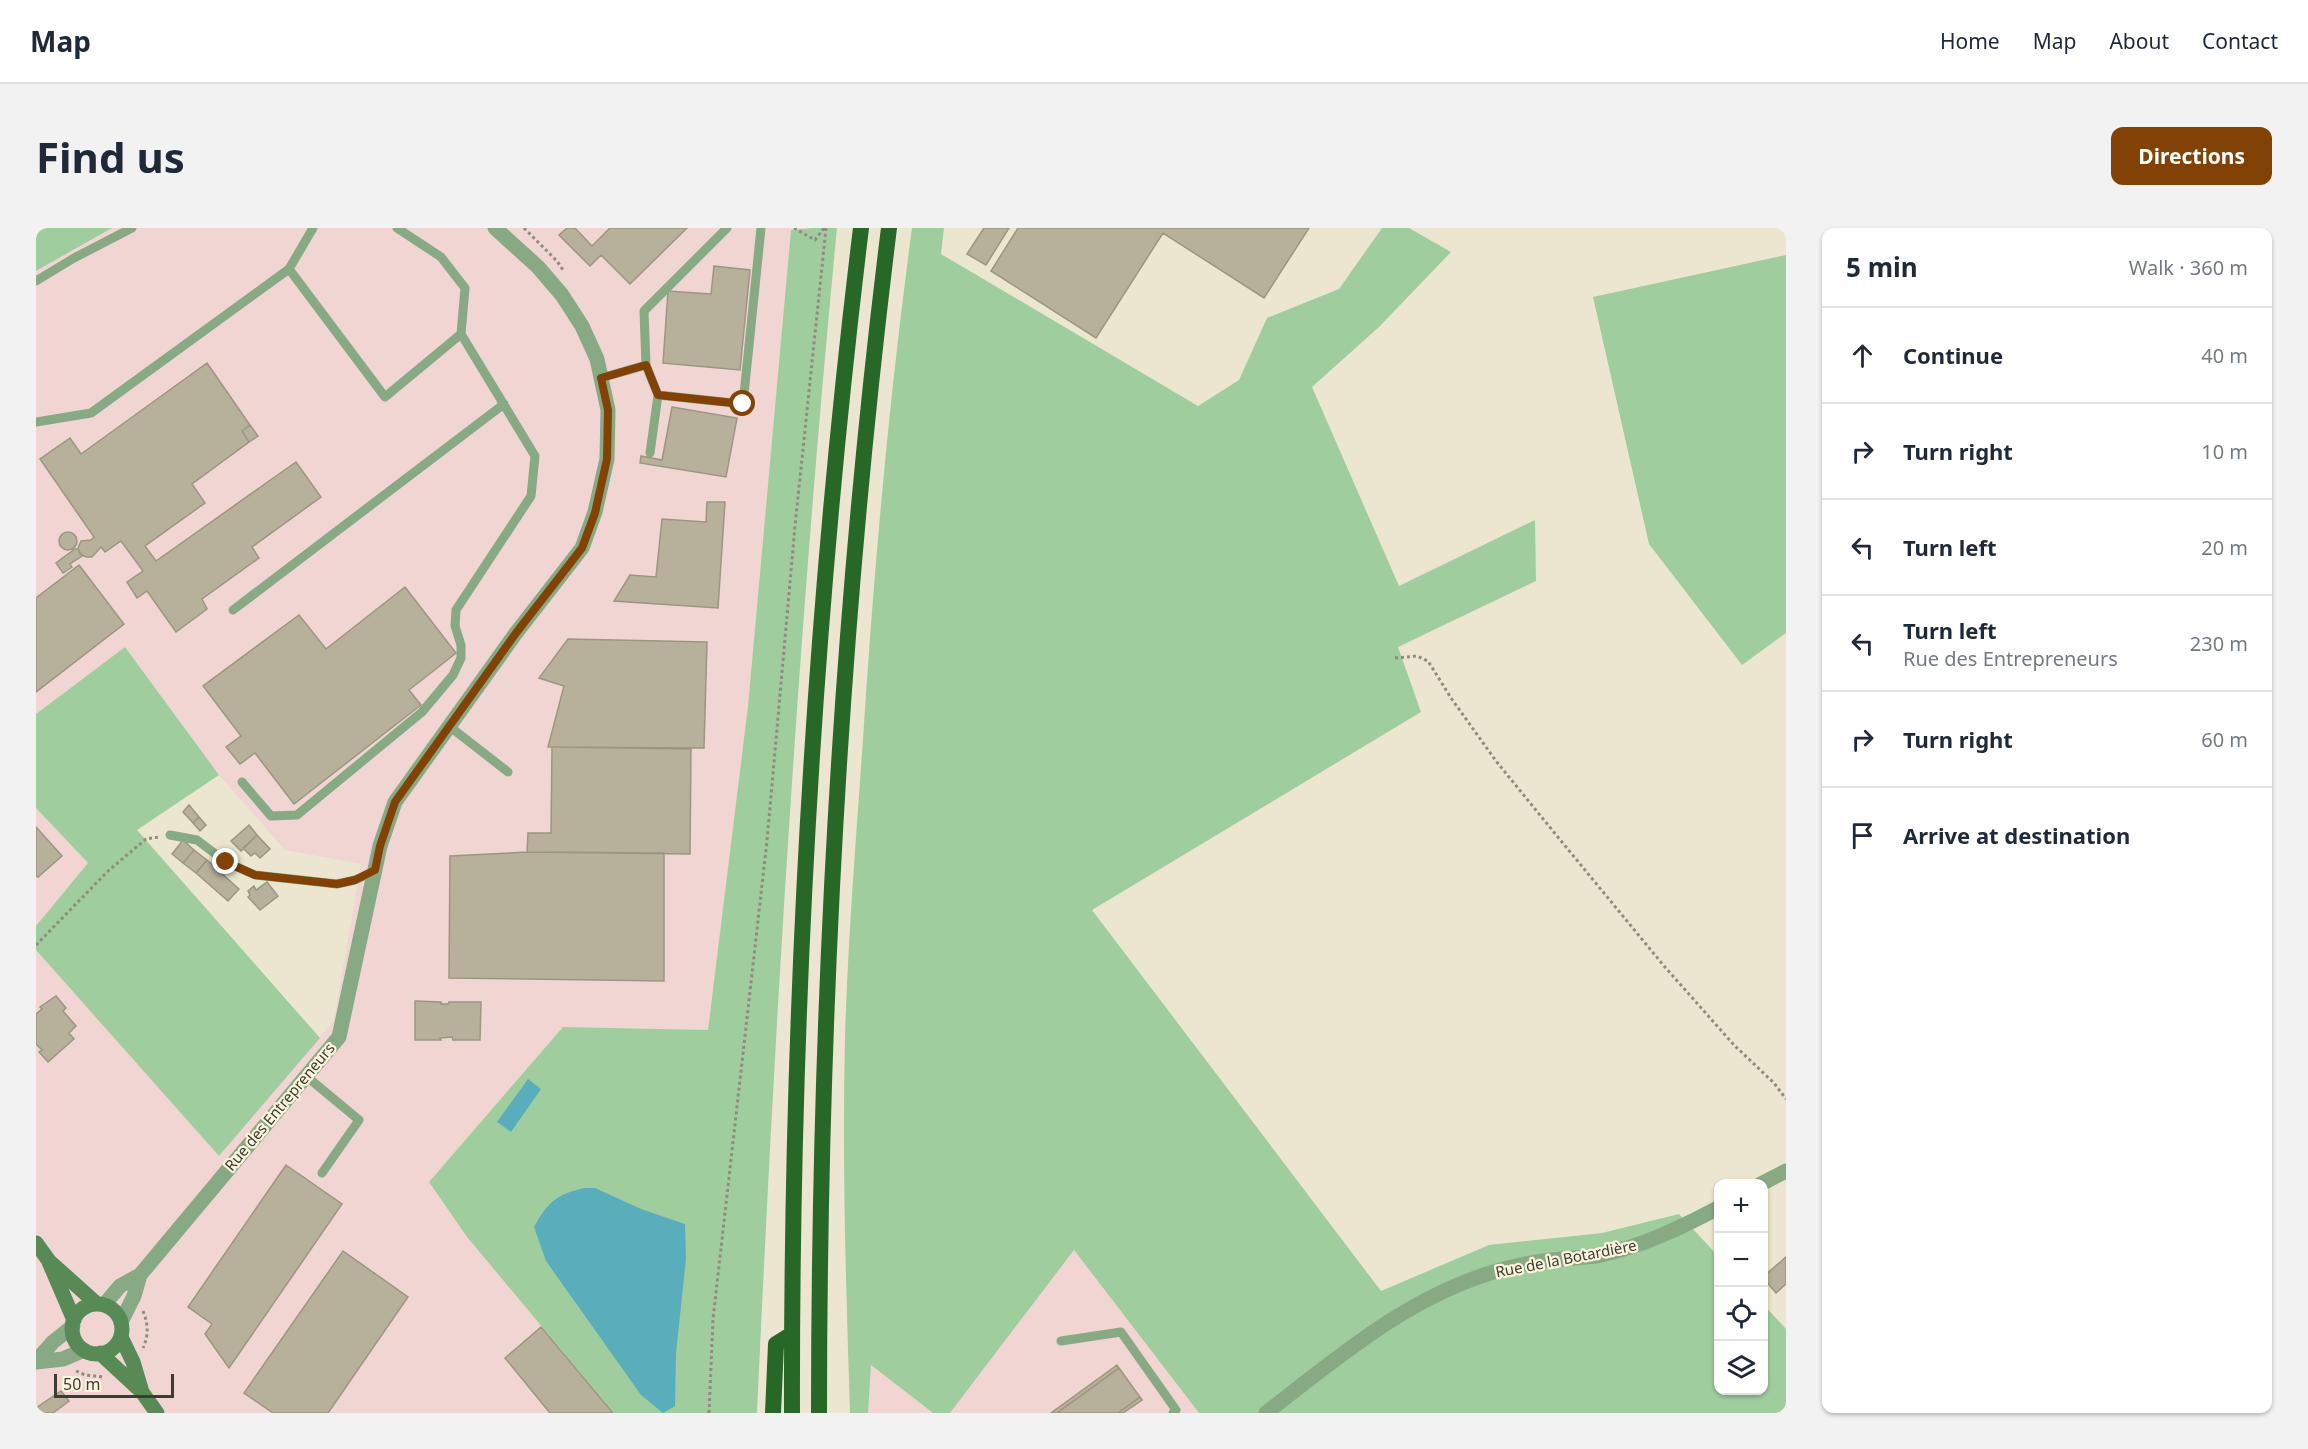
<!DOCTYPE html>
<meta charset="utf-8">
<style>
body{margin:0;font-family:"Noto Sans",sans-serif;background:#f2f2f3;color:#1f2937}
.controls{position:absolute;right:18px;bottom:18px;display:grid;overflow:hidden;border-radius:12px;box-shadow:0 2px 4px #0004}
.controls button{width:54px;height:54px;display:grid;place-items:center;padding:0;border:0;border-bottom:2px solid #e0e1e3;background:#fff;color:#1f2937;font:30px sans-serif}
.scale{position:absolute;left:18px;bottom:15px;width:120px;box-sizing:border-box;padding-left:6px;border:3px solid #3d3b32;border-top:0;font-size:16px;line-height:21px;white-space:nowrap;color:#3d3b32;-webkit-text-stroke:4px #faf4dd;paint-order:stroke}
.stop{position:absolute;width:18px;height:18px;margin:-14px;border:4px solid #824206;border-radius:50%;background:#fff}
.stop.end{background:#824206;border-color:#fff;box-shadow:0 2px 6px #0008}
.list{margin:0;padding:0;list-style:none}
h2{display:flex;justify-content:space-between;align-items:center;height:78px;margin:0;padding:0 24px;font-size:26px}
h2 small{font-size:20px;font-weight:400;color:#747a83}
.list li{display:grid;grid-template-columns:39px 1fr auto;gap:18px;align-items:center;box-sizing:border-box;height:96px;padding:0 24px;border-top:2px solid #e0e1e3}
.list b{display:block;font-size:22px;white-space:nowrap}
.list p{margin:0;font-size:20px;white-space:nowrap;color:#747a83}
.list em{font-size:20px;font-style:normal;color:#747a83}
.icon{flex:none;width:33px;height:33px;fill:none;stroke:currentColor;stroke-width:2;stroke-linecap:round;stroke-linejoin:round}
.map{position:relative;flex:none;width:1750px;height:1185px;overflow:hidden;border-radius:12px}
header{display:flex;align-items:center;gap:36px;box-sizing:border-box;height:84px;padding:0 30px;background:#fff;border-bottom:2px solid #e0e1e3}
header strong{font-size:28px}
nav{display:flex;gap:33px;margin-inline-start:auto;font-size:21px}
.intro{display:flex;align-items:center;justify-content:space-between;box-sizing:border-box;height:144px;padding:0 36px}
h1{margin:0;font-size:42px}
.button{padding:15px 27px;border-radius:12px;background:#824206;color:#fff;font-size:21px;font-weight:700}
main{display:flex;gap:36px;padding:0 36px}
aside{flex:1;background:#fff;border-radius:12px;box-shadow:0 2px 4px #0004}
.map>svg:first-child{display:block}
.industrial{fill:#f0d5d2}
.green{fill:#a0cd9e}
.water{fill:#5aadba}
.building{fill:#b7b19c;stroke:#9c9681;stroke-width:1.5}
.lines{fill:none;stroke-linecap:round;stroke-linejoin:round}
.path{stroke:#908c7d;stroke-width:3;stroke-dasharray:3 3;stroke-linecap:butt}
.service{stroke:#87a984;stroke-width:9}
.minor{stroke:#87a984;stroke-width:15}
.tertiary{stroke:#87a984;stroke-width:15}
.secondary{stroke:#578a54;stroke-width:15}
.trunk{stroke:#286827;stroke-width:16}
.route{stroke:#824206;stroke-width:8}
.labels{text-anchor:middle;stroke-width:4.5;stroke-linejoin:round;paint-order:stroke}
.street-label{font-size:15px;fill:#3d3b32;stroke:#faf4dd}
</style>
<header>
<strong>Map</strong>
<nav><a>Home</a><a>Map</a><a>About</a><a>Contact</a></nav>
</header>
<div class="intro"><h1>Find us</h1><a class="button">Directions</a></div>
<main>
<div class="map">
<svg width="1750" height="1185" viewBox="0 0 1750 1185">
<rect width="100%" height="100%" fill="#ece6d0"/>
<path class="industrial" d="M76,0H776L755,2L712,478L672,802L527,799L393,954L431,1009L578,1185H0V722L183,928L298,792L325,636L249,622L183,547L89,419L0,486V43Z
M0,580L52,635L0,698Z
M1038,1022L1163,1185H914Z
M835,1137L897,1185H832Z"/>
<path class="green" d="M0,0H76L0,43Z
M776,0H801C763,394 739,789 721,1185H578L431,1009L393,954L527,799L672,802L712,478L755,2Z
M876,0H908L905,26L1162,178L1203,152L1231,90L1303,61L1346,0H1373L1415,24L1343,99L1276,159L1363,358L1499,292L1500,353L1362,419L1385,484L1056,682L1345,1063L1453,1017L1566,1005L1643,986L1682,1028V1162H1728V1077L1750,1101V1185H1163L1038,1022L914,1185H897L835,1137L832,1185H814C810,1060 806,934 809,809C812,710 820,610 827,511C838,340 853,170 876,0Z
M1750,27V405L1706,437L1613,316L1557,69Z
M89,419L183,547L101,602L284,810L183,928L0,722V698L52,635L0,580V486Z"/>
<path class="water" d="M492,851L505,861L475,904L461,894Z
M548,960H559L605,981L649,996L650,1031L640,1125L639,1178L627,1185L605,1167L510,1033L498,999C511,975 521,966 548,960Z"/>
<path class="building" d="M531,0H539L556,18L574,0H651L594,56L565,27L554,38L523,7Z
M948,0H973L950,37L931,26Z
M982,0H1273L1228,70L1127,5L1060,110L955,43Z
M678,38L714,42L704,142L627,135L632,63L675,66Z
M171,135L214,197L206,203L213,214L156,256L169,275L109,318L120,333L260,234L285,269L216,319L223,330L166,371L171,381L140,404L111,363L101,370L91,354L107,343L85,313L69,324L65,319L56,329H50L44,326L42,320L45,313L55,312L58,309L4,231L34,210L45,226Z
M636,179L701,190L690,249L604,235L605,228L626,232Z
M214,197L222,208L213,214L206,203Z
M671,274H689L682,380L578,373L594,347L620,349L626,291L670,294Z
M23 313a9 9 0 1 1 18 0a9 9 0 1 1-18 0Z
M39,321H42L46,328L34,336L36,339L27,345L20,335Z
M43,337L88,396L0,464V370Z
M369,359L420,425L373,462L385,477L258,576L219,525L204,536L190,519L205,508L167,458L263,387L290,421Z
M532,411L671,414L668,520L512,519L528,458L503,450Z
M516,519L655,521L654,626L491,624L492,605H515Z
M153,577L163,589L157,595L147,584Z
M163,589L170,597L164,603L157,595Z
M213,597L221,607L205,623L195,613Z
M0,599L26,628L2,649L0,648Z
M221,607L234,621L224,630L219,625L215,628L207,620Z
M147,612L158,622L147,635L136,626Z
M158,622L171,632L160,645L147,635Z
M491,624L628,625V753L413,750L414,628Z
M171,632L203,661L192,673L160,645Z
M231,654L242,668L224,682L212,669L214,667L212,663L218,658L220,662Z
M20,768L30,780L27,783L40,798L33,805L38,811L12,834L3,824L6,822L0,816V786L6,781L4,779Z
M379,773L405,774V776H412L413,774H445L444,812H417L416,809L404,810L405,812H379Z
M250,937L306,976L193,1140L169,1106L176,1096L152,1079Z
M307,1023L372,1069L292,1185H237L208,1165Z
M1750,1029V1056L1740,1065L1728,1051V1048Z
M505,1099L577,1185H514L469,1130Z
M1081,1137L1083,1140L1021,1185H1015Z
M1083,1140L1104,1169L1082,1185H1021Z
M25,1163L33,1173L17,1185H0V1180Z
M1104,1169L1106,1172L1087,1185H1082Z"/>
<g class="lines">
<path class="path" d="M488,0L521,33L527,42
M758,0L779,12L788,0
M1359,430L1381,428L1392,433L1415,470L1460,533L1521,608L1628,738L1698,817L1738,855L1750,871
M0,717L72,643L110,611L123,609
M107,1083C112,1095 113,1107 107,1120
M40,1143L49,1147L68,1149
M673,1185L677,1091L731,613L759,298L790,0"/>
<path class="service" d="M277,0L253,41L349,169L425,106
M691,0L608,83L610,137L622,167L707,176L725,0
M0,53L38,30L96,0
M565,150L610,137
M0,194L55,185L253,41
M614,225L622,167
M197,382L468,176
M413,498L472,544
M206,554L235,588L261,587L386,484L417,447L425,430V417L419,398L420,382L495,268L499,228L425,106L429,60L405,29L361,0
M134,607L161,612L190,634L219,647L301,656L319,652L339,643
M270,848L323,892L286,945
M1025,1113L1085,1104L1140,1182L1137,1185"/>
<path class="minor" d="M68,1077L84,1058L104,1047L303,809L344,618L359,574L480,405L546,320L559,284L571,231L572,182L561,131L546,98L526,67L502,39L459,0
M85,1094L98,1068L104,1047"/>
<path class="tertiary" d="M1725,956L1750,943
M0,1133L17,1114L37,1098
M0,1134L27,1131L48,1122
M1230,1185C1301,1130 1373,1068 1461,1043C1478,1038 1497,1034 1515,1032C1531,1030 1548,1030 1565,1027C1607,1018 1644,1000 1682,980"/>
<path class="secondary" d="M0,1015L13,1033L61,1076
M13,1034L38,1092
M36 1101a25 25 0 1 1 50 0a25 25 0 1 1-50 0Z
M85,1109L97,1134L106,1164
M64,1125L106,1164L121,1185"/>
<path class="trunk" d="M737,1185L740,1116L756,1106
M756,1185C755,789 777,393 825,0
M783,1185C783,789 804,393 853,0"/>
</g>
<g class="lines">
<path class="route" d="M190,634L219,647L301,656L319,652L339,642L344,618L359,574L480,405L546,320L559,285L571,231L572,182L565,150L610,137L622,167L707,176"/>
</g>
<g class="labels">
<g class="street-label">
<text transform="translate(244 879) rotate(-50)" y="5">Rue des Entrepreneurs</text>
<text transform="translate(1530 1031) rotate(-11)" y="5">Rue de la Botardière</text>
</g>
</g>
</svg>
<div class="controls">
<button>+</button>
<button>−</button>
<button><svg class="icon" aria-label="locate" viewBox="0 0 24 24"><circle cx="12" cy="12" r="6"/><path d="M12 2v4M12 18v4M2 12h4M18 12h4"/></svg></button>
<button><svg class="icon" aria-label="layers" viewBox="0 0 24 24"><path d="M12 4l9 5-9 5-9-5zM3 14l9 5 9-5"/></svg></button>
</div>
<div class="scale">50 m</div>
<div class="stop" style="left:707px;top:176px"></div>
<div class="stop end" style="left:190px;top:634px"></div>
</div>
<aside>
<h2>5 min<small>Walk · 360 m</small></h2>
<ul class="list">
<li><svg class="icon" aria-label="ahead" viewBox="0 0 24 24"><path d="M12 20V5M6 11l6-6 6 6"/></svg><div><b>Continue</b></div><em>40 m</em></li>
<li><svg class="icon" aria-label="right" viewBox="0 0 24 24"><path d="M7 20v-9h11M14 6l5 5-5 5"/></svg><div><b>Turn right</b></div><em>10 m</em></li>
<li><svg class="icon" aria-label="left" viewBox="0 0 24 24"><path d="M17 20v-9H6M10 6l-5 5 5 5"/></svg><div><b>Turn left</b></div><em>20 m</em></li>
<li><svg class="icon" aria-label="left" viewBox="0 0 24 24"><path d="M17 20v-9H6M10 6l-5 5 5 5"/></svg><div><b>Turn left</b><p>Rue des Entrepreneurs</p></div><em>230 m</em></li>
<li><svg class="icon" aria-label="right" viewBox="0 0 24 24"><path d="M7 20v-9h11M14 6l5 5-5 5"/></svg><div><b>Turn right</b></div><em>60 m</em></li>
<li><svg class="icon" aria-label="arrive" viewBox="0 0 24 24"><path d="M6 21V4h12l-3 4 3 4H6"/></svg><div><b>Arrive at destination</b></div></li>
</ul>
</aside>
</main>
